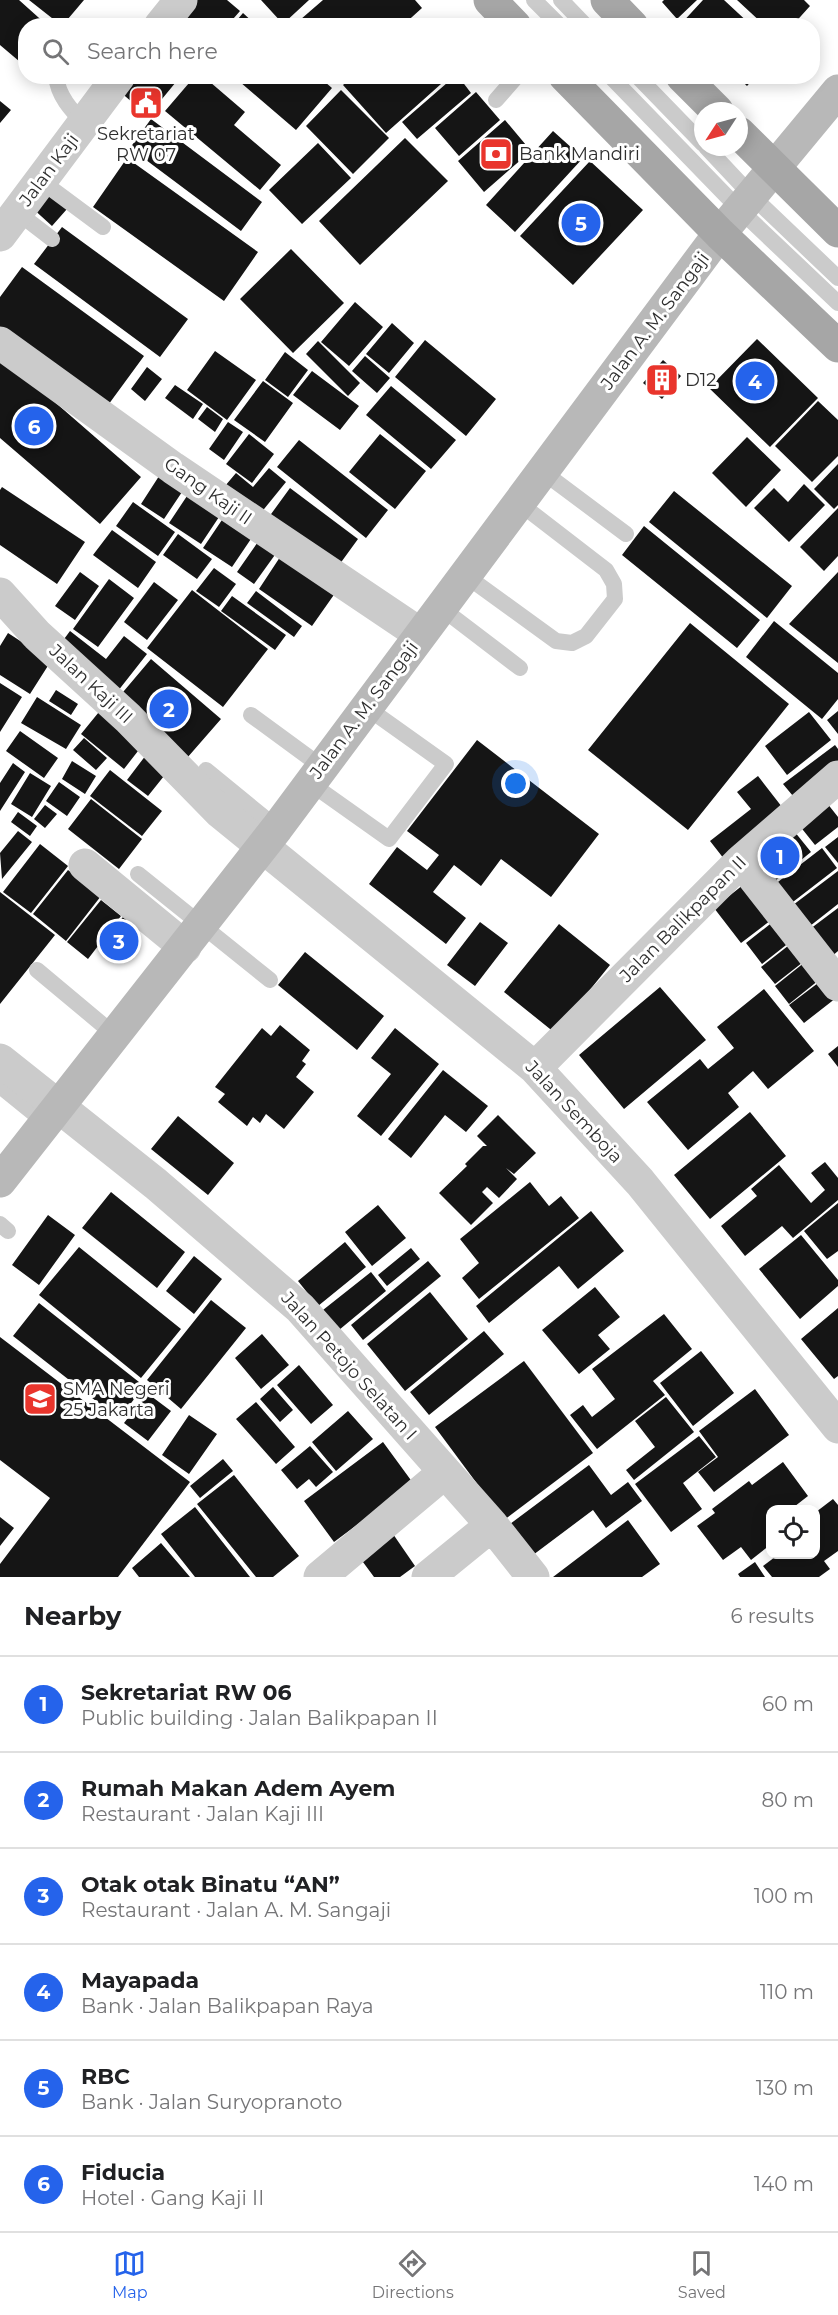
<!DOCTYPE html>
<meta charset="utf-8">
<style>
body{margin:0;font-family:Montserrat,sans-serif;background:#f6f6f6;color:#202124}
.controls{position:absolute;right:18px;bottom:18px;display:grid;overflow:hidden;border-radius:12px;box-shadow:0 3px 15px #0003}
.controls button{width:54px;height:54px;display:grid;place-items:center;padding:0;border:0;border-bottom:2px solid #e0e0e0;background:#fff;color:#202124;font:30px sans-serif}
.compass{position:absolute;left:694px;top:102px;width:54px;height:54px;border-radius:50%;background:#fff;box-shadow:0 3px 15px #0003;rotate:234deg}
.you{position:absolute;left:516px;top:784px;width:21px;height:21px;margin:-15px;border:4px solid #fff;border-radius:50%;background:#1a73e8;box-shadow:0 0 0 9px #1a73e833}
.badge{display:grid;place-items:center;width:39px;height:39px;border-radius:50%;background:#2563eb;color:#fff;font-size:20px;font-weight:700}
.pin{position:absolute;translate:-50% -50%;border:3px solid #fff;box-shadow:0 2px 6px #0006}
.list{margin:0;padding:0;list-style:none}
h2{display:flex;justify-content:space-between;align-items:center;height:78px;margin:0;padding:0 24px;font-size:26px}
h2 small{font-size:20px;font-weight:400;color:#757577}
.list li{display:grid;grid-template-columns:39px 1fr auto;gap:18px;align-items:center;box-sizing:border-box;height:96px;padding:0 24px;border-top:2px solid #e0e0e0}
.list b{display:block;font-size:22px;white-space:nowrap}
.list p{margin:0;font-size:20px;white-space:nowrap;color:#757577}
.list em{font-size:20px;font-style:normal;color:#757577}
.icon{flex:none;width:33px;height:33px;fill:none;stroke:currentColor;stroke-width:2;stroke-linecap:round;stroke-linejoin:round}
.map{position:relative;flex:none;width:838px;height:1577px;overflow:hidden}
.search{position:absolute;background:#fff;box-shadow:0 3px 15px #0003;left:18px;right:18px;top:18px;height:66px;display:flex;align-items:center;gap:15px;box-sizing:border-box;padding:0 21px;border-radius:24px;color:#757577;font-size:22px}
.sheet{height:654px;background:#fff}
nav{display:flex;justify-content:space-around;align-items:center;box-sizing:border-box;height:84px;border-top:2px solid #e0e0e0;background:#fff;font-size:16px;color:#757577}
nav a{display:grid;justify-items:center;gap:3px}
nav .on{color:#2563eb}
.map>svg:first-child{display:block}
.building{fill:#151515}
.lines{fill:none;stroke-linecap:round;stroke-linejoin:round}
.lane{stroke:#cbcbcb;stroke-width:16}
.street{stroke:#cbcbcb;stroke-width:33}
.secondary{stroke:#b8b8b8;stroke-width:33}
.primary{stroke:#a6a6a6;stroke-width:33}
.labels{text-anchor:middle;stroke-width:6;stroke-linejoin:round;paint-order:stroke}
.poi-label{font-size:18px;fill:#2e2e2e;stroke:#fff;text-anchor:start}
.street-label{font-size:18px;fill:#2e2e2e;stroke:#fff}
</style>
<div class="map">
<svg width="838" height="1577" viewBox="0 0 838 1577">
<rect width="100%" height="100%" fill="#fff"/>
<path class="building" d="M0,0H19L48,26H26V67L0,45Z
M29,0H84L62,26Z
M186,0H227L240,11L227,26H171Z
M261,0H309L283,24Z
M323,0H415L422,8L402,26H293Z
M664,0H697L677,19L662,2Z
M703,0H724L752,26H679Z
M737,0H804L810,6L792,26H765Z
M243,13L257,26H232Z
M129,76H170L176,82L148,116L118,90Z
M195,76H203L245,112L234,125L281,165L260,190L165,111Z
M233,76H318L332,88L296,130Z
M352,76H450L386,133L343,85Z
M455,76H458L471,93L417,139L402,122Z
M737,76H756L747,86Z
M341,90L389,138L353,174L306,126Z
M476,92L500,120L459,156L435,128Z
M0,101L11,110L0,123Z
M151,119L262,202L241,231L130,148Z
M505,120L531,151L484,192L458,161Z
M553,131L583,158L515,232L486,205Z
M405,138L448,181L360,265L319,221Z
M318,143L351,178L302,224L269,190Z
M127,158L258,252L224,301L93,207Z
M590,161L643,210L573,285L520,236Z
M45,189L67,209L52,226L30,206Z
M62,227L188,319L160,357L34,264Z
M291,249L344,303L293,353L240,299Z
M22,267L144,356L103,412L0,337V297Z
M355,302L383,327L349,366L321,342Z
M392,323L414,343L389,373L366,354Z
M757,339L818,398L770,447L709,388Z
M425,340L496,399L466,436L395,377Z
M318,341L360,383L348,396L306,354Z
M215,351L256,380L227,420L187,390Z
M285,352L308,370L288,397L265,380Z
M365,356L390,378L377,393L352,371Z
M3,357L141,477L100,524L0,438V361Z
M663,360L681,376L662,399L643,383Z
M147,367L162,379L145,401L131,389Z
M312,371L359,406L340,430L293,395Z
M263,381L293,403L265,442L234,420Z
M175,385L203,404L193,419L165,398Z
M391,386L456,440L431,469L366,415Z
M818,401L838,420V456L812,482L775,446Z
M207,407L223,419L215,432L198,419Z
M228,422L243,432L224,460L209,449Z
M249,434L274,454L252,483L226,464Z
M380,434L426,471L395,509L349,472Z
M747,437L781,470L746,507L712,473Z
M299,440L388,510L366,538L277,467Z
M838,464V505L834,509L814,489Z
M269,468L286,482L260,514L225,486L236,473L253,487Z
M161,473L184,489L164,519L141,504Z
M804,484L825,505L789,542L754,508L774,488L788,502Z
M2,487L85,542L57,584L0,545V490Z
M290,488L358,539L334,572L266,521Z
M191,490L223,511L201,544L169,523Z
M674,491L792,586L767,618L649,522Z
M133,502L175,532L158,556L116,526Z
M838,508V556L824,571L800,547Z
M226,514L255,533L232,567L203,548Z
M644,526L760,620L737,648L622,555Z
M112,530L156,562L138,588L93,555Z
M178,534L212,559L197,579L163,555Z
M260,539L277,552L254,584L237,572Z
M284,551L338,589L312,626L259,589Z
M214,568L236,584L219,607L196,591Z
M80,572L99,586L75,620L55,606Z
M838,572V663L789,624Z
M109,579L134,598L98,647L73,629Z
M154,582L178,600L147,640L124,622Z
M192,590L268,649L223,707L147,648Z
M256,591L302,626L294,637L247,603Z
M232,596L286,635L275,650L221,611Z
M774,621L838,673V699L822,719L746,657Z
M690,623L789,704L688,830L588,750Z
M70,631L106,659L124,636L147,654L114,696L56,650Z
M8,633L51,661L30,694L0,675V646Z
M151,659L221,719L187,758L118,698Z
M0,683L22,697L0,732Z
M56,690L78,704L71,715L49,701Z
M37,697L81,725L66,749L21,723Z
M103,707L145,742L124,769L81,734Z
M838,711V734L827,720Z
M809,712L831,740L787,775L765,746Z
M20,731L58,758L44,778L6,751Z
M84,738L107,758L96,770L73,750Z
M477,740L599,834L551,897L501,859L481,886L454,865L433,892L466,918L446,944L369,884L397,847L427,870L439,855L407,831Z
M835,745L838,749V771L798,802L783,784Z
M146,755L168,771L148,796L127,780Z
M72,761L96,776L85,794L62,779Z
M13,763L25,772L0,811V783Z
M110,770L162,811L142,836L90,796Z
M30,773L51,786L32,817L11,804Z
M758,776L789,816L728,864L710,841L751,809L737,792Z
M59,782L80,797L67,816L46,801Z
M823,798L838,817V827L815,845L795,820Z
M91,799L142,839L119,869L68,829Z
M45,805L57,814L45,828L34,819Z
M18,812L37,826L30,836L11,822Z
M790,826L811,852L770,885L749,859Z
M18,831L32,842L2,879L0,853Z
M838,837V863L825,847Z
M40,844L68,866L31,913L3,892Z
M822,848L837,868L789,905L774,885Z
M68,870L101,896L66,941L33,914Z
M838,871V904L810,926L793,905Z
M748,881L775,917L741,943L714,908Z
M0,892L55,935L0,1004Z
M101,900L121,916L88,959L67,942Z
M838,908V951L831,957L810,929Z
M123,917L137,928L113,958L99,947Z
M779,917L795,938L762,964L746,943Z
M480,922L508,943L475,986L447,965Z
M559,924L610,965L555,1033L504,992Z
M793,942L807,959L775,984L761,967Z
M305,952L384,1016L357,1050L278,985Z
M810,958L824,976L789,1004L775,986Z
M822,980L836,998L804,1023L789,1005Z
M660,987L706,1040L624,1109L579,1055Z
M764,989L814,1051L768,1089L753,1071L728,1093L739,1107L688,1150L647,1102L700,1059L708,1069L734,1048L717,1027Z
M280,1025L310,1050L302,1061L306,1064L296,1077L314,1092L284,1129L266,1114L260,1123L253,1117L247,1126L218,1102L225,1094L215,1087L262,1028L271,1036Z
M395,1028L439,1064L381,1136L357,1116L391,1074L371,1058Z
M838,1046V1067L828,1054Z
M443,1070L488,1106L466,1132L445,1115L411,1158L388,1139Z
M750,1112L786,1156L710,1219L674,1175Z
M498,1115L536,1153L514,1174L506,1168L517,1179L499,1198L487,1187L482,1192L493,1203L471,1225L439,1193L467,1166L465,1164L483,1146H487L477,1136Z
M178,1116L234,1163L208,1195L151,1149Z
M825,1162L838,1178V1200L793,1238L782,1226L745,1256L721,1226L757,1196L751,1189L779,1165L811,1203L825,1190L811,1173Z
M530,1182L549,1206L561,1196L579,1218L479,1299L462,1278L479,1263L460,1239Z
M111,1192L185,1252L157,1288L82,1228Z
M838,1203V1251L827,1259L804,1231Z
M378,1205L406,1238L372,1266L345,1232Z
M591,1211L624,1251L578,1289L559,1266L489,1323L476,1306Z
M48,1215L75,1235L39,1285L12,1265Z
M801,1235L838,1280V1286L800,1319L759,1269Z
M345,1242L366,1267L318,1306L298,1281Z
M79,1247L181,1329L141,1378L39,1295Z
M411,1248L420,1259L387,1286L378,1275Z
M194,1256L222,1279L194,1314L166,1291Z
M428,1261L441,1276L363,1340L351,1325Z
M371,1272L386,1291L339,1330L323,1310Z
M595,1287L620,1317L598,1335L610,1349L579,1374L542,1330Z
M430,1292L468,1339L405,1391L367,1344Z
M211,1300L246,1328L181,1409L147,1380Z
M39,1303L144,1386L119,1419L13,1336Z
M838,1308V1376L834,1379L801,1339Z
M664,1314L692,1349L653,1381L665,1395L597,1449L570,1415L583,1405L592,1417L615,1399L592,1369Z
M484,1331L504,1354L429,1415L410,1392Z
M262,1334L289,1365L261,1389L235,1358Z
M0,1337L190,1482L118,1577H0V1564L50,1498L0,1460Z
M701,1351L734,1393L693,1426L660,1383Z
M524,1361L593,1453L504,1520L435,1427Z
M299,1365L333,1405L311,1424L277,1385Z
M273,1387L293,1410L280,1422L260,1399Z
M755,1389L789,1435L714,1492L698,1472L718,1457L699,1431Z
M147,1393L171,1411L148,1441L124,1423Z
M666,1397L694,1432L634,1480L626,1470L655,1447L635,1421Z
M256,1402L295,1447L276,1464L236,1419Z
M348,1411L373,1439L336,1471L312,1442Z
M189,1415L217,1434L189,1474L162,1455Z
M699,1436L716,1457L683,1483L702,1509L671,1532L635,1484Z
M383,1442L413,1483L334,1542L304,1501Z
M310,1446L333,1472L316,1487L309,1479L297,1489L281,1470Z
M223,1459L233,1471L200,1498L190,1486Z
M783,1462L808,1496L790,1510H770V1545L751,1560L741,1547L723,1560L697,1526L715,1513L712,1509L749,1481L752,1485Z
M589,1465L611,1495L628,1482L642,1501L606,1528L593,1510L533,1555L510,1524Z
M234,1475L299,1556L273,1577H256L197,1504Z
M833,1499L838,1505V1551L824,1561L830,1569L819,1577H772L763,1566L779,1554H816V1512Z
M195,1507L250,1577H195L161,1534Z
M0,1517L14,1528L0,1546Z
M628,1520L660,1564L642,1577H553Z
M393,1534L415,1566L400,1577H374L360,1558Z
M161,1543L190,1577H139L132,1568Z
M755,1562L765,1577H740L738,1574Z"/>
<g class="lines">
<path class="lane" d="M534,0L560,26
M561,0L586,26
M56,76C58,96 71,110 84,123
M610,76L741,211L838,303
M637,76L703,144
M496,100L517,76
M706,147L752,196L838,278
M41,181L103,227
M17,212L52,239
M543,472L626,534
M465,575L556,641L572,643L586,636L615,599L614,584L606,570L519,503
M440,607L520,668
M251,715L322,767
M206,770L277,828
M310,783L389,839L446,764L366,707
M138,874L270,980
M37,970L116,1036
M0,1086L47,1124
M0,1224L8,1231"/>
<path class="street" d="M160,26L181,0
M0,235L119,76
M0,343L173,468L420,634
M0,594L37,635L128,718L220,812L535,1068L640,1182L838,1427
M741,861L838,985
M85,865L185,947
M0,1060L156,1184L300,1308L492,1525L533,1577
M535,1068L741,861L838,777
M320,1577L445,1472
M428,1577L492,1525"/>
<path class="secondary" d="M0,1181L277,828L717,237L838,91"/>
<path class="primary" d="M490,0L515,26
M607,0L632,26
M565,76L720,234L838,346
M682,76L717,111
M739,133L838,231"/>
</g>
<defs>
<symbol id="civic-square" viewBox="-11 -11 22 22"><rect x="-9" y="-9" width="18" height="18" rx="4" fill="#e9352c" stroke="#fff"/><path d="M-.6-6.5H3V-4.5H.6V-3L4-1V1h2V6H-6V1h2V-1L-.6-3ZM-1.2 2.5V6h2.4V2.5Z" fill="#fff"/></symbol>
<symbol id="bank-square" viewBox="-11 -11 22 22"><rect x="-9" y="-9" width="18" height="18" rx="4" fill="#e9352c" stroke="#fff"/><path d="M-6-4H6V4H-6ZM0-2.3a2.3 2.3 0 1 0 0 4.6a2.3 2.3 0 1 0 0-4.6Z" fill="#fff"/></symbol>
<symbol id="building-square" viewBox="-11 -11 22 22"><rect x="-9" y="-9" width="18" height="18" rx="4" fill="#e9352c" stroke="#fff"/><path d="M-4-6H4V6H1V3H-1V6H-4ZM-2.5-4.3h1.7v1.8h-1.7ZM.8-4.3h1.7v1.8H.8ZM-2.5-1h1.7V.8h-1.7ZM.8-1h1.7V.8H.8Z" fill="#fff"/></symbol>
<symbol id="school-square" viewBox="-11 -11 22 22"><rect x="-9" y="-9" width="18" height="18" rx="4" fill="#e9352c" stroke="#fff"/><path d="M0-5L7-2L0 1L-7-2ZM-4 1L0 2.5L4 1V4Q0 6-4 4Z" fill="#fff"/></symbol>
</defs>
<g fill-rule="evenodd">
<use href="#civic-square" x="127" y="84" width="38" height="38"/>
<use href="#bank-square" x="477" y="135" width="38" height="38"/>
<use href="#building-square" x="643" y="361" width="38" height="38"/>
<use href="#school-square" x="21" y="1380" width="38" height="38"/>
</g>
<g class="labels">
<g class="poi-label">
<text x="146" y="140" text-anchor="middle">Sekretariat<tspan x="146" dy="21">RW 07</tspan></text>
<text x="519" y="160">Bank Mandiri</text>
<text x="685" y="386">D12</text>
<text x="63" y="1395">SMA Negeri<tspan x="63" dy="21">25 Jakarta</tspan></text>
</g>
<g class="street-label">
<text transform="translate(49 170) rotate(-53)" y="6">Jalan Kaji</text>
<text transform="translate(655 321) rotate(-53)" y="6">Jalan A. M. Sangaji</text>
<text transform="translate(208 491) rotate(35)" y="6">Gang Kaji II</text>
<text transform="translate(91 684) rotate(43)" y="6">Jalan Kaji III</text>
<text transform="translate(364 710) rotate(-53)" y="6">Jalan A. M. Sangaji</text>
<text transform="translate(683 919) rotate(-45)" y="6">Jalan Balikpapan II</text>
<text transform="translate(574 1112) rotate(47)" y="6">Jalan Semboja</text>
<text transform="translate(349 1366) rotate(48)" y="6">Jalan Petojo Selatan I</text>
</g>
</g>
</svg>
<div class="controls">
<button><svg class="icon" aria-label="locate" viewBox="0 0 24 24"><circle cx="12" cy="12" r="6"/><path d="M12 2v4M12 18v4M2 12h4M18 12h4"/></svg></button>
</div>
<svg class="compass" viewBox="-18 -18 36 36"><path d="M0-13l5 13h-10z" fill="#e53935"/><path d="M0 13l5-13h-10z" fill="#757577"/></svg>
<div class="you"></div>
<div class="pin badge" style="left:780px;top:856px">1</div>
<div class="pin badge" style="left:169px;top:709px">2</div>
<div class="pin badge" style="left:119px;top:941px">3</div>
<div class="pin badge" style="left:755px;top:381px">4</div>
<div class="pin badge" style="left:581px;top:223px">5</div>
<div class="pin badge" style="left:34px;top:426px">6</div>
<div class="search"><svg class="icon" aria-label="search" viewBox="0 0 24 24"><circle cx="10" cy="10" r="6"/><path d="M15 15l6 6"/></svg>Search here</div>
</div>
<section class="sheet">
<h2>Nearby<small>6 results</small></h2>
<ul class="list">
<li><span class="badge">1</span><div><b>Sekretariat RW 06</b><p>Public building · Jalan Balikpapan II</p></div><em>60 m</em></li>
<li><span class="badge">2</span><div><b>Rumah Makan Adem Ayem</b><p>Restaurant · Jalan Kaji III</p></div><em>80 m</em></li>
<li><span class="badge">3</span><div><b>Otak otak Binatu “AN”</b><p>Restaurant · Jalan A. M. Sangaji</p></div><em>100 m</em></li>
<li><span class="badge">4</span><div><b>Mayapada</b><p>Bank · Jalan Balikpapan Raya</p></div><em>110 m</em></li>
<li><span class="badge">5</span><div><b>RBC</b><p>Bank · Jalan Suryopranoto</p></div><em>130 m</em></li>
<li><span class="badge">6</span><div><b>Fiducia</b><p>Hotel · Gang Kaji II</p></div><em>140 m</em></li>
</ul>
</section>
<nav>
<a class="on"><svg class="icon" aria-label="map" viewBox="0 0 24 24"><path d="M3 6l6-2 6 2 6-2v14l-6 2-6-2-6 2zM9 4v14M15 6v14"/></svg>Map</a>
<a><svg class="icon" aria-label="directions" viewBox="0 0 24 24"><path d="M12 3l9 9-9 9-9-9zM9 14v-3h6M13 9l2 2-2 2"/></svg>Directions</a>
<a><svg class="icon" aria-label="saved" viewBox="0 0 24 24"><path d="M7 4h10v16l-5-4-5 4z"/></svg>Saved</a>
</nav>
